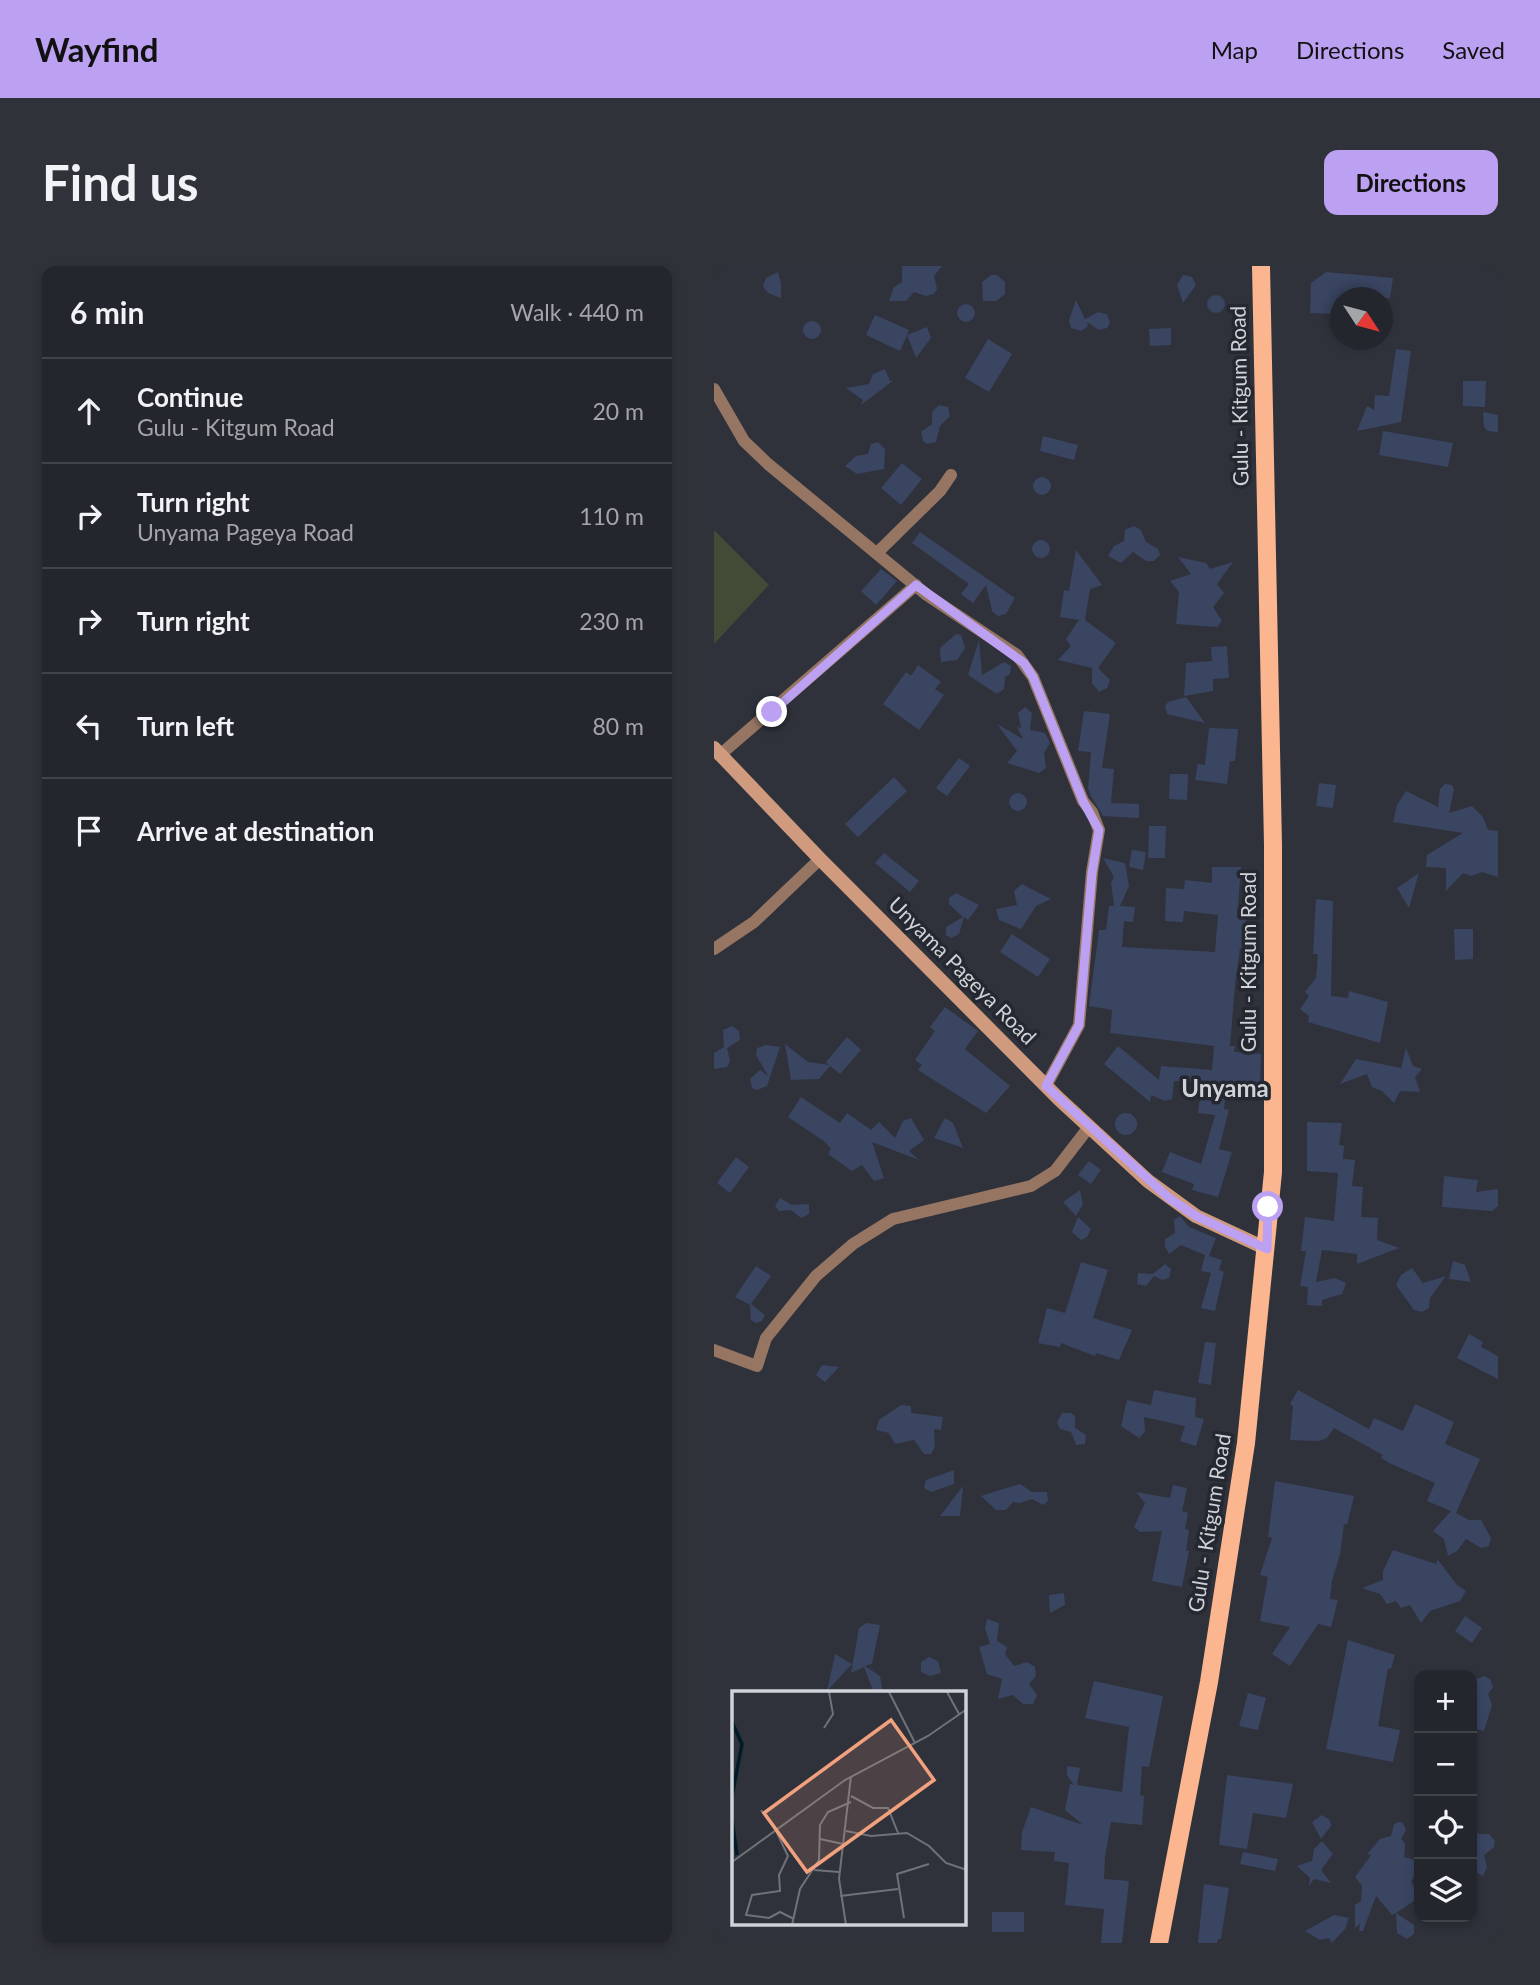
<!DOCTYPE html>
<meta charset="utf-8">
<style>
body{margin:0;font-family:Lato,sans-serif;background:#2f3238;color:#f1f3f6}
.controls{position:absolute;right:21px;bottom:21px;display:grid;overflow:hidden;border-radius:14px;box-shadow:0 4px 10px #0003}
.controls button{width:63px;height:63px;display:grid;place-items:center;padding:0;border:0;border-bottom:2px solid #404348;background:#23262c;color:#f1f3f6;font:35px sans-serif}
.compass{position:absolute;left:616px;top:21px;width:63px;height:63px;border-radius:50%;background:#23262c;box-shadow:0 4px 10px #0003;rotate:126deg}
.stop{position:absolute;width:21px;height:21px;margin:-16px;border:5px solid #bca0f2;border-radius:50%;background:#fff}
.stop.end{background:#bca0f2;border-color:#fff;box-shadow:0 2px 7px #0008}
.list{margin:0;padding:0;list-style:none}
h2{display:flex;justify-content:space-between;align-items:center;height:91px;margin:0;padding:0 28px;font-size:30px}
h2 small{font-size:23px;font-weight:400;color:#a3a5a9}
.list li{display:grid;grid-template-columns:46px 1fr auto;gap:21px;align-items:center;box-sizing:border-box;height:105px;padding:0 28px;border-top:2px solid #404348}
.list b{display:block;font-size:26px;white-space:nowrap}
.list p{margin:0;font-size:23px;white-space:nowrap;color:#a3a5a9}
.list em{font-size:23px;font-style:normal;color:#a3a5a9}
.icon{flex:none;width:38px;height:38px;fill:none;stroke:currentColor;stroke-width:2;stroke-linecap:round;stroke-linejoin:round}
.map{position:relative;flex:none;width:784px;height:1677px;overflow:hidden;border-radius:14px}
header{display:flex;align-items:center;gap:42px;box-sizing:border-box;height:98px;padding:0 35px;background:#bca0f2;color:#111}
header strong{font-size:33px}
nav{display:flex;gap:38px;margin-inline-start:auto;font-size:24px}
.intro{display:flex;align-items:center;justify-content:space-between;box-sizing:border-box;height:168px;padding:0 42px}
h1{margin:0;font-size:49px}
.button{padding:18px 32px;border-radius:14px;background:#bca0f2;color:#111;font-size:24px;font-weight:700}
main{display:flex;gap:42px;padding:0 42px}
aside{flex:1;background:#23262c;border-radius:14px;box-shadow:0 4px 10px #0003}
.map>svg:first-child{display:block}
.green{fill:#414b35}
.building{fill:#3a4562}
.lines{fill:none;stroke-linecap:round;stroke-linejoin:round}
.street{stroke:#977563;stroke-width:12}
.secondary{stroke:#cf9a7d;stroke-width:14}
.primary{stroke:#fbb690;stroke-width:18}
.route{stroke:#bca0f2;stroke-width:9}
.labels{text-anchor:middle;stroke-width:7;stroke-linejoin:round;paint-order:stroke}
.street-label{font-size:21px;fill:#cfd2d7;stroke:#252831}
.quarter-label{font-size:24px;font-weight:bold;fill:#cfd2d7;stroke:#252831}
.inset-river{fill:none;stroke:#011b28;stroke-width:3.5}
.inset-road{fill:none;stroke:#6f7279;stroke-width:2}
.view{fill:#f2a17e;fill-opacity:0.15;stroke:#f2a17e;stroke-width:3.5}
.inset-edge{fill:none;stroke:#cfd2d7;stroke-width:3.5}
</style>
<header>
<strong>Wayfind</strong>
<nav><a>Map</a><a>Directions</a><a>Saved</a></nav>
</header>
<div class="intro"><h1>Find us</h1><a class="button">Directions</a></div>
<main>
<aside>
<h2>6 min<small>Walk · 440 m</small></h2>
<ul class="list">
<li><svg class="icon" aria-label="ahead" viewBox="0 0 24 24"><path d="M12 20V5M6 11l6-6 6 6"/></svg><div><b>Continue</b><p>Gulu - Kitgum Road</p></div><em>20 m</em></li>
<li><svg class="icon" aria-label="right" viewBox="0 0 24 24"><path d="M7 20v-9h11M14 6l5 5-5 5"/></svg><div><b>Turn right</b><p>Unyama Pageya Road</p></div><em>110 m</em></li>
<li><svg class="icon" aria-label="right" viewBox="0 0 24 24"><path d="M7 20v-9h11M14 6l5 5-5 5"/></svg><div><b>Turn right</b></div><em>230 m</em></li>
<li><svg class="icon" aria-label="left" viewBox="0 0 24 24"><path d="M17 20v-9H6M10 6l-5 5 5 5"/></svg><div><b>Turn left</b></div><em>80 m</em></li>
<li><svg class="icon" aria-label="arrive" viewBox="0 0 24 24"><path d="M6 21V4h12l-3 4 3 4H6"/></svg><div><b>Arrive at destination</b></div></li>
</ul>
</aside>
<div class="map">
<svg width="784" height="1677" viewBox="0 0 784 1677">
<rect width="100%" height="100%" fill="#2f323b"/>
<path class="green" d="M0,264L55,319L0,378Z"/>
<path class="building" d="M188,0H228L220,10L223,23L220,28L212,30L200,26L192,35H175L180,21L188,16Z
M64,6L67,18V32L54,27L49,20L52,12Z
M612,6L679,12L676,32H626L622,33L619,48L596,47L597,17Z
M277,9H283L291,16V28L282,35H269L268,16Z
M469,9L478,11L482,19L469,37L463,19Z
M493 38a9 9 0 1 1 18 0a9 9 0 1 1-18 0Z
M362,34L371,53L384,46L393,48L396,57L393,62L385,64L373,56L374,60L367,65L357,62L355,54Z
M243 47a9 9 0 1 1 18 0a9 9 0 1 1-18 0Z
M161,49L195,64L193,69L213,61L217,72L202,92L193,69L186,85L152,69Z
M89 64a9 9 0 1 1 18 0a9 9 0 1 1-18 0Z
M457,62V79L436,80L435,63Z
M274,73L298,88L275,126L251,112Z
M682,83L697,85L687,156L643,165L653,140L660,144L661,129L675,130Z
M171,103L176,115L180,114L147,139L149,134L132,122L155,118L159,108Z
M749,115H772L771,141L749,140Z
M225,139L234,141L236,150L226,160L222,176L213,178L209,175L207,166L218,158V146Z
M769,146L784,149V166L774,165L770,161Z
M669,165L739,177L734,201L665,189Z
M329,170L364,179L360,194L326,185Z
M164,176L171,183L170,203L143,208L131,200L142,190L154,188L157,178Z
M188,197L208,213L187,239L167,222Z
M319 220a9 9 0 1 1 18 0a9 9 0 1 1-18 0Z
M420,260L427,264L432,276L444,283L446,289L440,295H432L419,286L407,297L394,290L400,280L410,275L411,264Z
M206,266L301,332L292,348L284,350L278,345L272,319L259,337L247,328L255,318L198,277Z
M318 283a9 9 0 1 1 18 0a9 9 0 1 1-18 0Z
M362,284L388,319L376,323L371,354L402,377L384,402L396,414L393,422L385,426L378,417V402L344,394L357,380L352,373L365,354L346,351L350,324L355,325Z
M464,291L492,297L496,303L519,296L503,318L510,327L499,341L508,355L503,361L462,358L465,326L456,315L477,308Z
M167,303L183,315L162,339L147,325Z
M242,368L247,369L251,382L243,394L227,396L226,382Z
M265,374L268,409L290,396L297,400L296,408L291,411L290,423L283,428L254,409Z
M513,380L515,412L499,413V425L470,430L472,397L498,395L497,381Z
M204,399L227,416L221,423L230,429L205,464L169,438L192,406L197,410Z
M472,431L491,457L453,448L451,440L454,436Z
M311,441L318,447L316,464L331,467L336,477L330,487L332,502L325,507L293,497L303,485L283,458L309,473L303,461L307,462L304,447Z
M370,445L396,448L388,502L400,503L397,537L425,538V552L389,550L377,530L374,523L377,486L364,485Z
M495,462L524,463L521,495H516L513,518L481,514L484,498L491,499Z
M245,492L256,500L233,530L222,522Z
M456,508H474L473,534L455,533Z
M180,511L193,525L144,571L131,558Z
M605,517L622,519L619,542L602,540Z
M731,518L738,519L740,523L735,547L758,540L769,551L774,564L784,565V611L768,606L757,610L749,607L732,625V602L712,601L713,589L749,567L679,556L683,539L692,525L724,541L726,523Z
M295 536a9 9 0 1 1 18 0a9 9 0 1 1-18 0Z
M435,560H452L451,592H434Z
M418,584L432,586L429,604L415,601Z
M170,587L205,615L196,626L161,597Z
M389,592L411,597L415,620L406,640L421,641L419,656L410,655L408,681L501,686L504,649L470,645L469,656L451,655L452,622L470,623L471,614L498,617V601H527L523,652L532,653L529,682H526L521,719L516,780H521L520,786L547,788L546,818L513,815L510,843L515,844L505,883L518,886L504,931L478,924L480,918L448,906L456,886L487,898L501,849L484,847L488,817L460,815L458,833L451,835L437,829L436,836L390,798L404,780L445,814L447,800L498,804L500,780L396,767L398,744L375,740L385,664H392L395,640H400L397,617L400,611Z
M705,607L695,642L683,622Z
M308,618L337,633L322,640L307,663L285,654L282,643L303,639L300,625Z
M242,627L265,639L254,654L250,651L245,668L237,672L232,669V661L249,651L235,638V632Z
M602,633L619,635L617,730L634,732L635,725L674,736L666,777L594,756L595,750L586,743L595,730L591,726L602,712L604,688H599Z
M740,663H759V693L741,694Z
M298,668L336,693L324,711L286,686Z
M231,741L264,765L251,783L296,820L272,847L204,804L208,799L201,794L221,765L216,761Z
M18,760L25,765L26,774L13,782L16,795L13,801L0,803V787L10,781L9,764Z
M133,771L147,784L126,808L116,800L105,813L77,814L71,778L94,796L115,799L112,796Z
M52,779L66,781L53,820L43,824L38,822L36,813L46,804L54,810L42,789L43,782Z
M692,782L699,800L708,803L701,811L706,826L686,825L680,837L668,825L658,821L653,808L626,818L642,793L687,802Z
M87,831L126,857L133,847L157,864L165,856L181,872L189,855L197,852L210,874L195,885L205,894L158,876L170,912L160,915L148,899L138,905L114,888L117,883L111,876L74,851Z
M401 858a11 11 0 1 1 22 0a11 11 0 1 1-22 0Z
M231,852L239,857L249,882L220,872Z
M593,856L628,857L625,879L630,880L629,893L641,894L638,920L649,921L647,951L664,952L663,974L685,982L643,998V988L608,984L602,1016L621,1012L632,1017L628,1028L608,1034V1040L593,1039L594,1021L586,1020L592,985H587L591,951L620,955L624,907L593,905Z
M22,891L35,901L16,927L3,917Z
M375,895L387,904L377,918L364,909Z
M730,910L764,914L762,926L784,923V940L778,945L728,941Z
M366,924L369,938L362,950L349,936Z
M66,932L78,939L95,938V948L87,952L77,944L65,945L61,940Z
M466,950L475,961L502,972L495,990L508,994L505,1004L510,1006L501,1045L487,1042L497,1007L487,1005L491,989L467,979L455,988L451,980V973L461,967L460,954Z
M364,951L377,963L373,971L367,974L358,966Z
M739,995L751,999L757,1016L735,1013Z
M367,996L394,1004L379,1052L418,1064L405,1094L382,1087L381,1090L347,1077L346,1081L324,1077L333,1042L351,1047Z
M451,998L457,1003L455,1012L448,1014L440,1010L432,1020L423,1018L424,1007L439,1008Z
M42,1000L57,1010L37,1038L51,1049L48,1055L42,1057L37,1054L36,1039L21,1031Z
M698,1002L709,1017L732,1010L716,1032L715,1042L708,1046L700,1044L682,1019L687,1009Z
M755,1068L769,1076L767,1081L784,1090V1113L743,1092Z
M491,1076L502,1077L497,1119L484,1117Z
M108,1099L125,1101L111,1116L102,1109Z
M440,1124L482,1132L481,1151L490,1153L482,1180L466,1175L471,1160L430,1151L431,1166L425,1172L407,1160L413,1134L437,1139Z
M584,1124L655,1163L660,1152L689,1165L701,1138L740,1156L731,1178L766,1193L742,1247L755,1254H767L777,1272L775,1280L767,1282L752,1273L743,1285L734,1290L730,1273L719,1265L737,1245L713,1235L721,1217L675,1197L667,1192L669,1189L620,1162L613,1172L605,1175L576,1174L579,1140L576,1138Z
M187,1139L197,1140V1147L229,1151L227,1164L220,1163L221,1181L217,1188H210L200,1174L181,1178L175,1167L162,1164L165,1154Z
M348,1147H357L361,1150V1162L372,1169L371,1178L362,1179L357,1166L346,1163L343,1156Z
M240,1204V1218L217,1226L210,1222L212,1214Z
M561,1215L640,1230L633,1259L630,1258L626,1289L618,1315L616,1333L624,1334L617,1361L604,1358L576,1400L558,1388L576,1361L546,1355L554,1311L546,1309L558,1272L554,1271Z
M306,1218L318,1226H333L334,1235L329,1239L318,1233L306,1237L299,1236L292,1244H282L267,1230Z
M459,1219L473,1222L468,1245L474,1247L471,1263L475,1264L472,1285H475L468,1321L438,1315L448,1265L426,1266L420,1261L431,1237L422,1226L456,1232Z
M249,1220L246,1250H226Z
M679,1284L722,1298L724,1294L743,1319L752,1325L746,1335L716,1345L707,1357L696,1339L687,1342L682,1335L673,1338L666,1328L648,1322L669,1314V1305Z
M350,1327L351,1339L336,1347L335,1329Z
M751,1350L768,1362L758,1377L741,1365Z
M273,1353L285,1357L283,1375L293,1381L291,1388L300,1400L313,1396L321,1401L322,1410L315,1418L323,1429L319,1438H309L299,1429L284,1433L288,1413L273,1408L265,1381L276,1378L271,1362Z
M152,1357L166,1359L158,1398L151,1400L166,1410L169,1427H160L150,1401L137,1407L145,1362Z
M634,1374L681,1389L677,1403L674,1402L664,1460L686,1464L679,1496L612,1483Z
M121,1388L138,1398L113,1425Z
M215,1391L224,1395L227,1407L216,1410L207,1406V1396Z
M770,1410L776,1413L779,1421L774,1428L778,1439L770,1465L758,1462V1415Z
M380,1415L449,1430L435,1501L428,1500L426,1529L430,1530L428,1559L397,1556L391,1591L390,1613L415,1615L408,1677H387L390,1643L351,1639L355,1597L340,1595L341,1586L307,1584L308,1566L317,1541L369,1559L351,1544L356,1518L360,1519L353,1509V1500L366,1502L363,1519L408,1526L415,1461L371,1452Z
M534,1427L552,1432L544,1464L525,1460Z
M513,1509L579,1518L572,1552L539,1547L533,1583L505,1579Z
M608,1549L616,1554L617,1560L607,1573L598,1556Z
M685,1556L689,1557L692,1564L687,1573L691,1578L690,1591L702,1594L705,1601L697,1616L703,1625V1633L682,1647L700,1659V1668L693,1673L683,1667L682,1647L678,1649L662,1630L649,1665H645L646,1658L641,1662V1639L647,1635L648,1620L641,1611L657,1589L653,1588L666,1573L677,1570L680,1558Z
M758,1560H761L764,1568H775L781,1575L780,1581L770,1589L773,1601L769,1610L758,1604Z
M608,1575L619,1588L607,1604L617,1617L600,1613L595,1620L596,1612L583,1600L598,1595L600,1583Z
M529,1586L564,1593L561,1605L526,1598Z
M490,1618L515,1622L507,1673H504L503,1677H484Z
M278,1646H310V1666H278Z
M620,1649L635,1652L631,1663L618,1677L615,1672L606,1674L591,1665Z"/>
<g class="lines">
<path class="street" d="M0,123L30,175L54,198L213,329L303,389L319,411L369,535L378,546L385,564L378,606L365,759L332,820
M164,286L226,225L237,209
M7,488L202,319
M0,683L40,656L106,593
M0,1084L43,1100L52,1072L102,1010L139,978L179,953L317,920L341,905L375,861"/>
<path class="secondary" d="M0,482L106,593L345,833L434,915L482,950L553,983"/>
<path class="primary" d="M445,1677L495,1416L532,1177L559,906V579L547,0"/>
</g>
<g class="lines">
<path class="route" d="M58,446L202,319L310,397L319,411L369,535L385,564L378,607L365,759L332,820L455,932L482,950L553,983L554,941"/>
</g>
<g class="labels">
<g class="street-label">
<text transform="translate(526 130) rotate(-91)" y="7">Gulu - Kitgum Road</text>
<text transform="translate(535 696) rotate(-90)" y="7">Gulu - Kitgum Road</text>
<text transform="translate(248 705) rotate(45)" y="7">Unyama Pageya Road</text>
<text transform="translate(496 1257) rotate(-81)" y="7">Gulu - Kitgum Road</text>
</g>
<g class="quarter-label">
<text x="511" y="831">Unyama</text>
</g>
</g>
<g transform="translate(18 1425)">
<rect width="234" height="234" fill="#2f323b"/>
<path class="inset-river" d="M0,31L10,53L0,105M0,129L5,164"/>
<path class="inset-road" d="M157,1L183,52M215,1L227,23M92,37L101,23L97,1M119,105L141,117H156L166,142M29,119L45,140M44,140L56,165L47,184L48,200L20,204L14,224L37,227L48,221L62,228M114,140L139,145L175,142L197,155L214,172L235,179M88,148L111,153M0,171L113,89L196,45L235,18M82,179L107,181M108,205L166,198M172,227L165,183L197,173M60,234L68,198L87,169L88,134L96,121L119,111M114,234L107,188L119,85"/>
<path class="view" d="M159,29L202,89L75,181L32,122Z"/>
<rect width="234" height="234" class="inset-edge"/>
</g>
</svg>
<div class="controls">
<button>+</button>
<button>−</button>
<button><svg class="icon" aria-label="locate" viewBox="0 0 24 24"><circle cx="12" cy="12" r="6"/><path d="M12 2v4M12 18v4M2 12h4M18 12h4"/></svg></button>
<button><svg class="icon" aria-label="layers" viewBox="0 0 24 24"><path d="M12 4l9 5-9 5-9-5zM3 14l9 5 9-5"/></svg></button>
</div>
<svg class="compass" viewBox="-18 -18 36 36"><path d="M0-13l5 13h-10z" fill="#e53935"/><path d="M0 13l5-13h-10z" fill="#a3a5a9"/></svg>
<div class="stop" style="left:554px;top:941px"></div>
<div class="stop end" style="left:58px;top:446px"></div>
</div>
</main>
